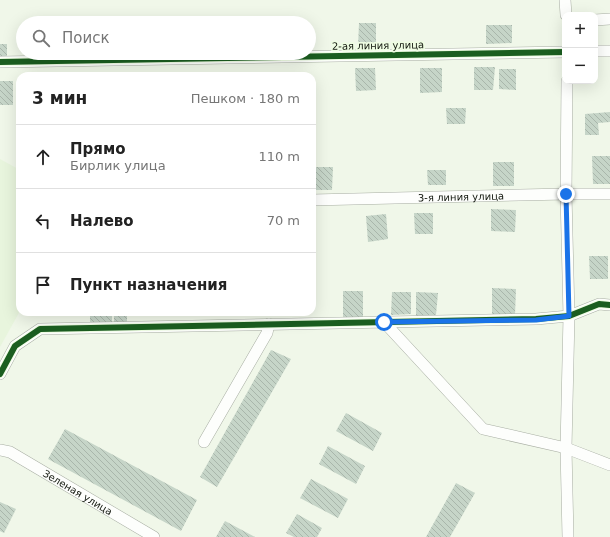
<!DOCTYPE html>
<html lang="ru">
<meta charset="utf-8">
<style>
body{margin:0;font-family:"DejaVu Sans",sans-serif;background:#f6f6f6;color:#222}
.controls{position:absolute;right:12px;top:12px;display:grid;overflow:hidden;border-radius:8px;box-shadow:0 4px 16px #0002}
.controls button{width:36px;height:36px;display:grid;place-items:center;padding:0;border:0;border-bottom:1px solid #e0e0e0;background:#fff;color:#222;font:20px sans-serif}
.stop{position:absolute;width:12px;height:12px;margin:-9px;border:3px solid #1a73e8;border-radius:50%;background:#fff}
.stop.end{background:#1a73e8;border-color:#fff;box-shadow:0 1px 4px #0008}
.list{margin:0;padding:0;list-style:none}
h2{display:flex;justify-content:space-between;align-items:center;height:52px;margin:0;padding:0 16px;font-size:17px}
h2 small{font-size:13px;font-weight:400;color:#767676}
.list li{display:grid;grid-template-columns:26px 1fr auto;gap:12px;align-items:center;box-sizing:border-box;height:64px;padding:0 16px;border-top:1px solid #e0e0e0}
.list b{display:block;font-size:15px;white-space:nowrap}
.list p{margin:0;font-size:13px;white-space:nowrap;color:#767676}
.list em{font-size:13px;font-style:normal;color:#767676}
.icon{flex:none;width:22px;height:22px;fill:none;stroke:currentColor;stroke-width:2;stroke-linecap:round;stroke-linejoin:round}
.map{position:relative;flex:none;width:610px;height:537px;overflow:hidden}
.search{position:absolute;background:#fff;box-shadow:0 4px 16px #0002;left:16px;top:16px;width:300px;height:44px;display:flex;align-items:center;gap:10px;box-sizing:border-box;padding:0 14px;border-radius:22px;color:#767676;font-size:15px}
.panel{position:absolute;background:#fff;box-shadow:0 4px 16px #0002;left:16px;top:72px;width:300px;height:244px;border-radius:12px}
.map>svg:first-child{display:block}
.built{fill:#e8f5dd}
.building{fill:url(#building-back-hatch)}
.lines{fill:none;stroke-linecap:round;stroke-linejoin:round}
.minor-casing{stroke:#a8aea3;stroke-width:12}
.minor{stroke:#fdfefc;stroke-width:11}
.cycleway-casing{stroke:#effde3;stroke-width:8}
.cycleway{stroke:#1b5e20;stroke-width:6}
.route{stroke:#1a73e8;stroke-width:5}
.labels{text-anchor:middle;stroke-width:3.5;stroke-linejoin:round;paint-order:stroke}
.street-label{font-size:10px;fill:#12170e;stroke:#effde3}
</style>
<div class="map">
<svg width="610" height="537" viewBox="0 0 610 537">
<defs>
<pattern id="building-back-hatch" width="6" height="6" patternUnits="userSpaceOnUse"><rect width="6" height="6" fill="#c6d5c8"/><path d="M-1 5l2 2M0 0l6 6M5-1l2 2" fill="none" stroke="#a9b6ab"/></pattern>
</defs>
<rect width="100%" height="100%" fill="#f0f7e9"/>
<path class="built" d="M0,159L20,170V311L0,347Z"/>
<path class="building" d="M359,23H376V48L358,47Z
M486,25H512V43L486,44Z
M0,44H7V57H0Z
M38,53H58V57H38Z
M474,67H495L493,90H474Z
M355,68H375L376,90L356,91Z
M420,68H442V92L420,93Z
M499,69H516V90L499,89Z
M244,73H271V76H244Z
M0,81H13V105H0Z
M446,108H466L465,124H447Z
M610,112V122L598,123L599,135H585V114Z
M592,156H610V184H593Z
M493,162H514V186H493Z
M312,167H333L332,190H312Z
M427,170H446V185H428Z
M491,209L516,210L515,232L491,231Z
M414,213H433V234H415Z
M386,214L388,239L368,242L366,216Z
M589,256H608V279H590Z
M492,288L516,289L515,315H492Z
M343,291H363V319L343,318Z
M392,292H411V314L391,315Z
M416,292L438,293L436,315L416,316Z
M90,312H112V323H90Z
M114,312H127V322H114Z
M271,350L291,359L217,487L200,477Z
M346,413L382,433L373,451L336,431Z
M65,429L197,500L181,531L48,459Z
M328,446L365,466L356,484L319,464Z
M311,479L348,499L338,518L300,498Z
M456,483L475,493L450,537H426Z
M0,502L16,509L4,533L0,531Z
M297,514L322,528L317,537H294L286,533Z
M225,521L255,537H216Z"/>
<g class="lines">
<defs>
<g id="minor">
<path d="M565,0L566,15"/>
<path d="M595,20L610,19"/>
<path d="M595,51H610"/>
<path d="M0,62L565,52"/>
<path d="M567,81L566,194L569,316L566,448L568,537"/>
<path id="s1" d="M312,200L566,194H610"/>
<path d="M384,322L483,429L566,448L610,465"/>
<path d="M0,374L15,346L40,329L536,319L569,316L599,304L610,305"/>
<path d="M204,442L267,333L269,324"/>
<path id="s2" d="M0,450L10,452L154,537"/>
</g>
</defs>
<use href="#minor" class="minor-casing"/>
<use href="#minor" class="minor"/>
<defs>
<path id="cycleway" d="M0,62L565,52
M0,374L15,346L40,329L536,319L569,316L599,304L610,305"/>
</defs>
<use href="#cycleway" class="cycleway-casing"/>
<use href="#cycleway" class="cycleway"/>
</g>
<g class="lines">
<path class="route" d="M384,322L536,320L569,316L566,194"/>
</g>
<g class="labels">
<g class="street-label">
<text transform="translate(378 45) rotate(-1)" y="4">2-ая линия улица</text>
<text dy="4" stroke="none"><textPath href="#s1" startOffset="149">3-я линия улица</textPath></text>
<text dy="4" stroke="none"><textPath href="#s2" startOffset="89">Зеленая улица</textPath></text>
</g>
</g>
</svg>
<div class="controls">
<button>+</button>
<button>−</button>
</div>
<div class="stop" style="left:384px;top:322px"></div>
<div class="stop end" style="left:566px;top:194px"></div>
<div class="search"><svg class="icon" aria-label="search" viewBox="0 0 24 24"><circle cx="10" cy="10" r="6"/><path d="M15 15l6 6"/></svg>Поиск</div>
<section class="panel">
<h2>3 мин<small>Пешком · 180 m</small></h2>
<ul class="list">
<li><svg class="icon" aria-label="ahead" viewBox="0 0 24 24"><path d="M12 20V5M6 11l6-6 6 6"/></svg><div><b>Прямо</b><p>Бирлик улица</p></div><em>110 m</em></li>
<li><svg class="icon" aria-label="left" viewBox="0 0 24 24"><path d="M17 20v-9H6M10 6l-5 5 5 5"/></svg><div><b>Налево</b></div><em>70 m</em></li>
<li><svg class="icon" aria-label="arrive" viewBox="0 0 24 24"><path d="M6 21V4h12l-3 4 3 4H6"/></svg><div><b>Пункт назначения</b></div></li>
</ul>
</section>
</div>
